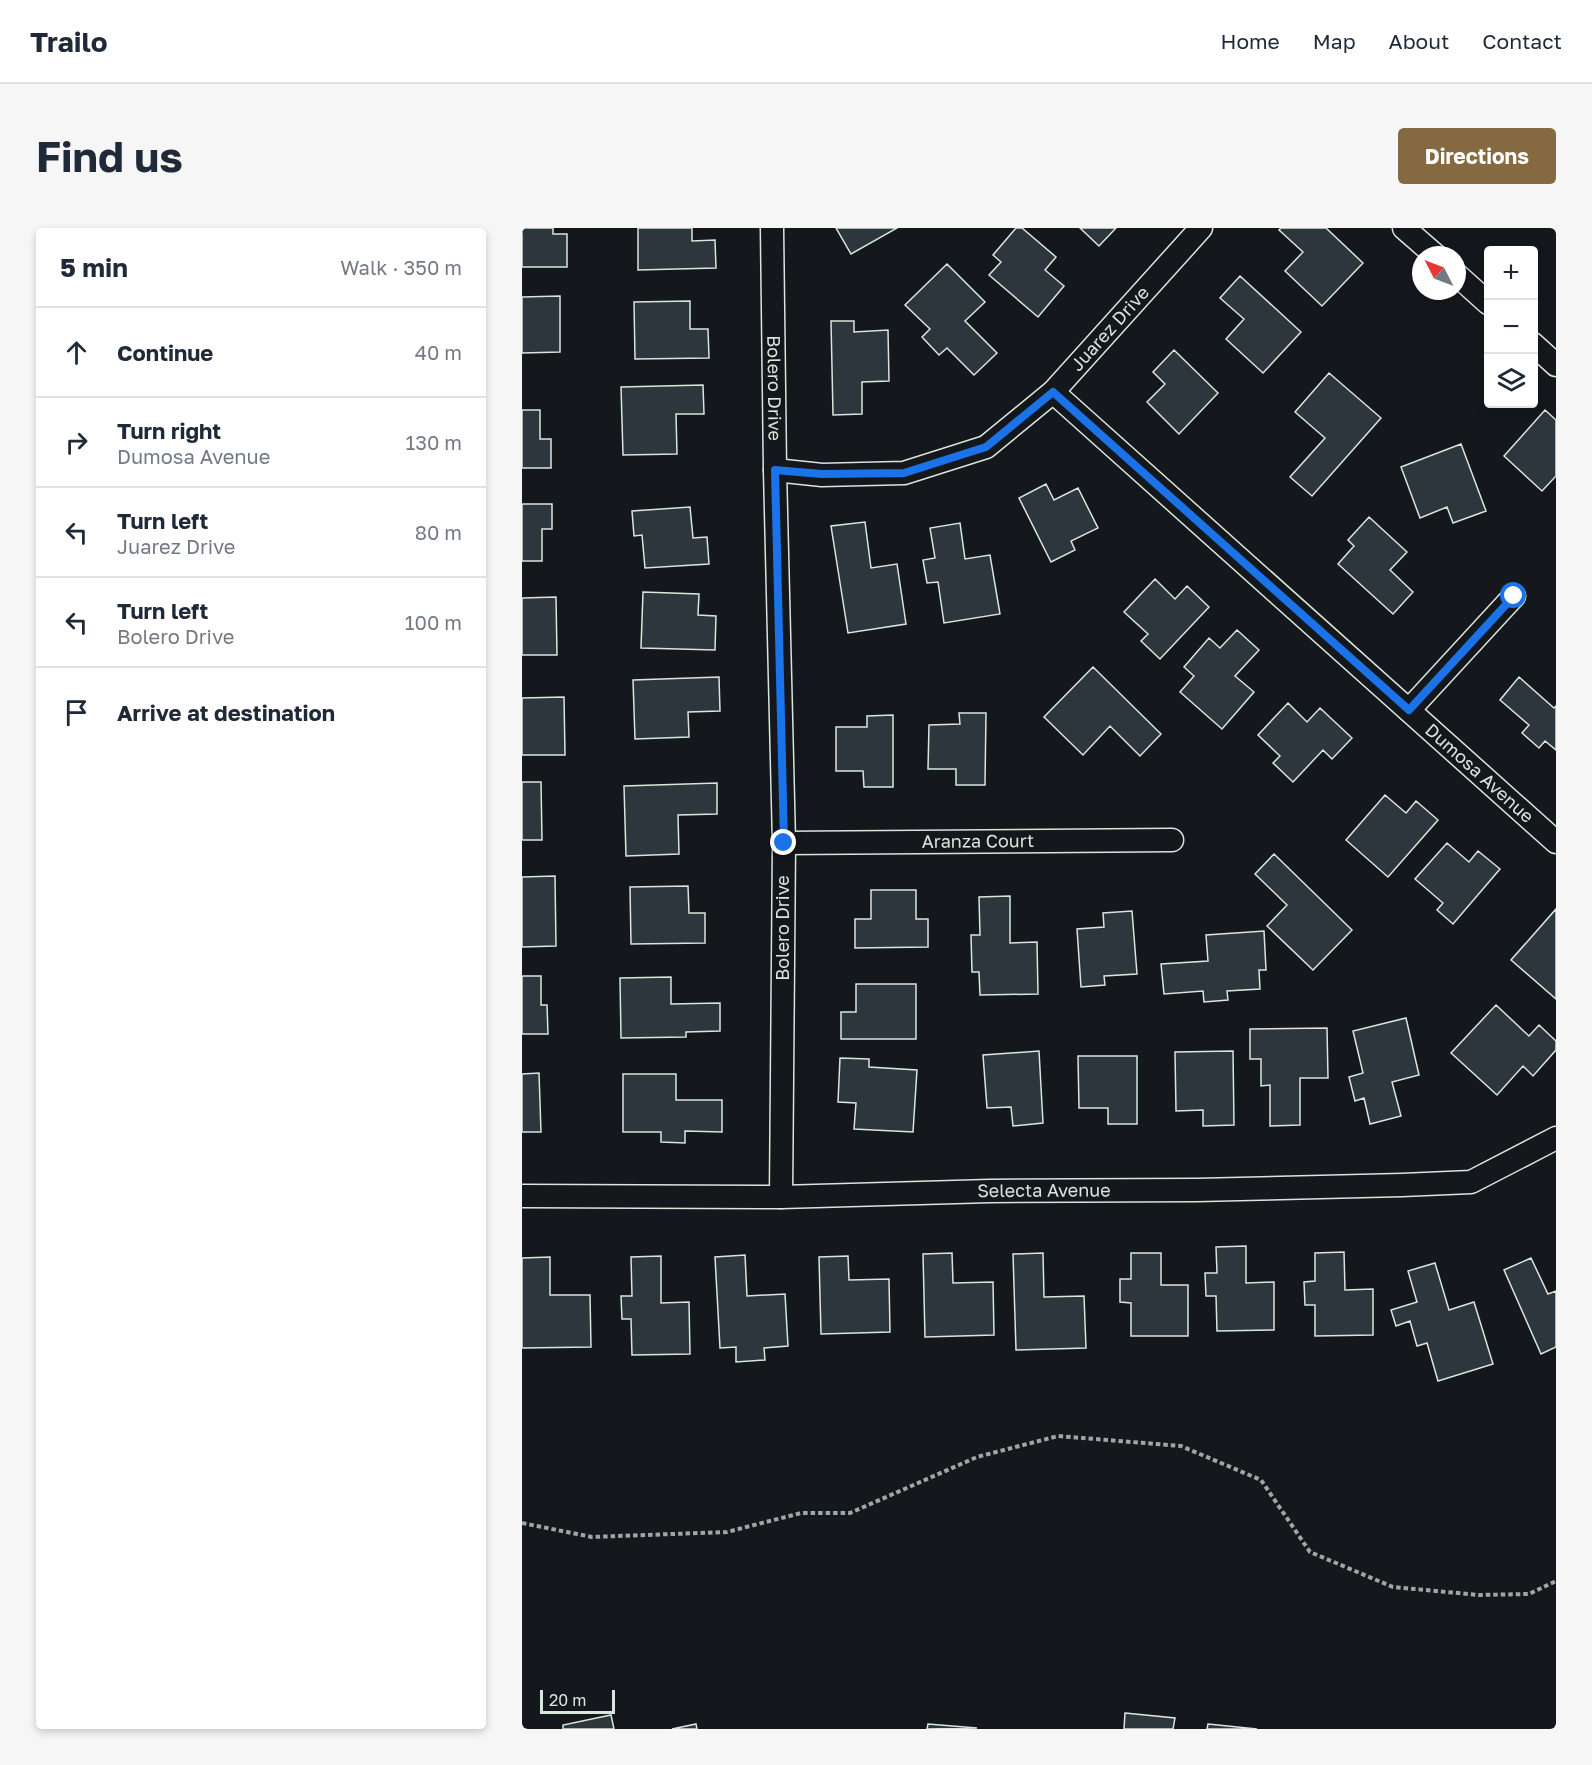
<!DOCTYPE html>
<meta charset="utf-8">
<style>
body{margin:0;font-family:"Golos Text",sans-serif;background:#f6f6f7;color:#1f2937}
.controls{position:absolute;right:18px;top:18px;display:grid;overflow:hidden;border-radius:6px;box-shadow:0 3px 9px #0003}
.controls button{width:54px;height:54px;display:grid;place-items:center;padding:0;border:0;border-bottom:2px solid #e0e1e3;background:#fff;color:#1f2937;font:30px sans-serif}
.compass{position:absolute;left:890px;top:18px;width:54px;height:54px;border-radius:50%;background:#fff;box-shadow:0 3px 9px #0003;rotate:312deg}
.scale{position:absolute;left:18px;bottom:15px;width:75px;box-sizing:border-box;padding-left:6px;border:3px solid #d8e6dc;border-top:0;font-size:16px;line-height:21px;white-space:nowrap;color:#d8e6dc;-webkit-text-stroke:4px #14181c;paint-order:stroke}
.stop{position:absolute;width:18px;height:18px;margin:-14px;border:4px solid #1a73e8;border-radius:50%;background:#fff}
.stop.end{background:#1a73e8;border-color:#fff;box-shadow:0 2px 6px #0008}
.list{margin:0;padding:0;list-style:none}
h2{display:flex;justify-content:space-between;align-items:center;height:78px;margin:0;padding:0 24px;font-size:26px}
h2 small{font-size:20px;font-weight:400;color:#747a83}
.list li{display:grid;grid-template-columns:39px 1fr auto;gap:18px;align-items:center;box-sizing:border-box;height:90px;padding:0 24px;border-top:2px solid #e0e1e3}
.list b{display:block;font-size:22px;white-space:nowrap}
.list p{margin:0;font-size:20px;white-space:nowrap;color:#747a83}
.list em{font-size:20px;font-style:normal;color:#747a83}
.icon{flex:none;width:33px;height:33px;fill:none;stroke:currentColor;stroke-width:2;stroke-linecap:round;stroke-linejoin:round}
.map{position:relative;flex:none;width:1034px;height:1501px;overflow:hidden;border-radius:6px}
header{display:flex;align-items:center;gap:36px;box-sizing:border-box;height:84px;padding:0 30px;background:#fff;border-bottom:2px solid #e0e1e3}
header strong{font-size:28px}
nav{display:flex;gap:33px;margin-inline-start:auto;font-size:21px}
.intro{display:flex;align-items:center;justify-content:space-between;box-sizing:border-box;height:144px;padding:0 36px}
h1{margin:0;font-size:42px}
.button{padding:15px 27px;border-radius:6px;background:#846941;color:#fff;font-size:21px;font-weight:700}
main{display:flex;gap:36px;padding:0 36px}
aside{flex:1;background:#fff;border-radius:6px;box-shadow:0 3px 9px #0003}
.map>svg:first-child{display:block}
.building{fill:#2c363c;stroke:#d8e6dc;stroke-width:1.5}
.lines{fill:none;stroke-linecap:round;stroke-linejoin:round}
.minor-casing{stroke:#d8e6dc;stroke-width:25}
.path{stroke:#9da8a2;stroke-width:4;stroke-dasharray:4.5 3;stroke-linecap:butt}
.minor{stroke:#14181c;stroke-width:22}
.route{stroke:#1a73e8;stroke-width:8}
.labels{text-anchor:middle;stroke-width:4.5;stroke-linejoin:round;paint-order:stroke}
.street-label{font-size:18px;fill:#d8e6dc;stroke:#14181c}
</style>
<header>
<strong>Trailo</strong>
<nav><a>Home</a><a>Map</a><a>About</a><a>Contact</a></nav>
</header>
<div class="intro"><h1>Find us</h1><a class="button">Directions</a></div>
<main>
<aside>
<h2>5 min<small>Walk · 350 m</small></h2>
<ul class="list">
<li><svg class="icon" aria-label="ahead" viewBox="0 0 24 24"><path d="M12 20V5M6 11l6-6 6 6"/></svg><div><b>Continue</b></div><em>40 m</em></li>
<li><svg class="icon" aria-label="right" viewBox="0 0 24 24"><path d="M7 20v-9h11M14 6l5 5-5 5"/></svg><div><b>Turn right</b><p>Dumosa Avenue</p></div><em>130 m</em></li>
<li><svg class="icon" aria-label="left" viewBox="0 0 24 24"><path d="M17 20v-9H6M10 6l-5 5 5 5"/></svg><div><b>Turn left</b><p>Juarez Drive</p></div><em>80 m</em></li>
<li><svg class="icon" aria-label="left" viewBox="0 0 24 24"><path d="M17 20v-9H6M10 6l-5 5 5 5"/></svg><div><b>Turn left</b><p>Bolero Drive</p></div><em>100 m</em></li>
<li><svg class="icon" aria-label="arrive" viewBox="0 0 24 24"><path d="M6 21V4h12l-3 4 3 4H6"/></svg><div><b>Arrive at destination</b></div></li>
</ul>
</aside>
<div class="map">
<svg width="1034" height="1501" viewBox="0 0 1034 1501">
<rect width="100%" height="100%" fill="#14181c"/>
<path class="building" d="M0,0H31V6H45V39H0Z
M116,0H170V13L193,12L194,40L116,42Z
M314,0H375L329,26Z
M494,0H500L534,29L523,42L542,58L516,89L467,47L479,34L471,27Z
M558,0H594L577,18Z
M759,0H804L841,35L800,78L763,43L781,24L757,2Z
M425,36L463,74L443,93L475,125L452,147L425,120L417,127L400,109L408,101L383,77Z
M718,48L779,104L741,145L704,111L722,91L698,70Z
M38,68V124L0,125V69Z
M168,73V101H186L187,130L113,131L112,74Z
M309,93H332V104L366,102L367,153L340,154V186L311,187Z
M652,122L696,165L657,206L625,174L643,156L631,144Z
M807,145L859,190L790,268L768,249L803,210L773,184Z
M181,157L182,186H154L155,226L101,227L99,159Z
M0,182H18V211H29V240H0Z
M1023,182L1034,192V248L1020,263L982,228Z
M939,216L964,283L931,295L925,279L898,290L879,239Z
M524,256L532,272L556,260L576,300L549,313L553,322L529,334L497,270Z
M0,276H30V301H20V333H0Z
M168,279L171,310L185,309L187,336L123,340L120,307L112,308L110,283Z
M847,289L885,324L868,342L891,364L871,386L816,336L832,318L826,312Z
M343,294L349,340L375,336L384,396L326,405L309,298Z
M438,295L443,331L468,327L478,386L422,395L416,354L405,355L401,332L413,330L408,300Z
M633,351L653,371L665,358L687,379L638,431L619,413L626,406L602,384Z
M121,364L177,366L176,387L194,388L193,422L119,420Z
M34,369L35,427H0V370Z
M715,402L737,422L713,448L732,464L700,501L658,464L672,448L662,439L687,410L698,420Z
M571,439L639,506L618,528L588,498L561,527L522,489Z
M197,449L198,483L166,484L167,509L113,511L111,452Z
M997,449L1032,480L1034,478V522L1023,513L1017,520L1000,505L1007,497L978,472Z
M42,469L43,527H0V470Z
M766,475L785,494L798,480L830,510L810,531L801,522L771,554L751,535L758,528L736,507Z
M437,485H464L463,557H434V541H406L407,497L438,496Z
M371,487V559H342L341,543H314V499H345V488Z
M0,554H19L20,612H0Z
M195,555V586L156,587L157,626L104,628L102,558Z
M863,567L884,585L894,573L916,592L866,649L824,612Z
M925,615L947,634L956,623L978,641L931,696L915,682L921,675L893,651Z
M752,626L830,702L791,742L745,698L765,677L733,646Z
M33,648L34,718L0,719V649Z
M166,658L167,685H183V715L109,716L108,659Z
M349,662H394V691H406V719L333,720V691H349Z
M488,668V715L515,714L516,766L458,767L457,744H450L449,707H458L457,669Z
M1034,681V771L989,732Z
M610,683L615,746L582,748L583,757L559,759L555,701L582,699L581,685Z
M742,703L744,742H737L738,761L705,763L706,772L682,774L681,763L642,766L639,736L686,733L684,707Z
M0,748H19V777H25L26,806H0Z
M149,749V776L198,775V803L164,804V809L99,810L98,750Z
M334,756H394V811H319V784H334Z
M974,777L1007,808L1017,797L1034,813V822L1011,848L1001,838L975,867L929,825Z
M884,790L897,847L870,854L879,888L848,896L842,870L833,873L827,849L841,845L831,803Z
M805,800L806,850H778V897L748,898V857L739,858V831H728V801Z
M517,823L521,895L491,898L489,879L465,880L461,827Z
M711,823L712,897L681,898V882L654,883L653,824Z
M556,828H615V896H586V880H557Z
M318,830L347,831V839L395,842L391,904L332,901L334,875L316,874Z
M17,845L19,904H0V846Z
M101,846H154V872H200V904L163,903V915L139,914V904H101Z
M724,1018V1055L752,1054V1102L695,1103L694,1068H684L683,1045H695L694,1019Z
M822,1024L823,1062L851,1061V1107L793,1108V1077H783L782,1054L793,1053V1025Z
M430,1025L431,1055L471,1054L472,1107L403,1109L401,1026Z
M521,1025L522,1069L562,1068L564,1120L494,1122L491,1026Z
M609,1025H639V1057H666V1108H609V1075L598,1074V1051H609Z
M223,1027L225,1068L263,1066L266,1118L242,1120L243,1132L214,1134V1119L198,1120L193,1029Z
M139,1028V1075L167,1074L168,1126L110,1127L109,1091H100L99,1068H110L109,1029Z
M326,1028L327,1052L367,1051L368,1104L299,1106L297,1029Z
M28,1029V1067H68L69,1119L0,1120V1030Z
M1009,1030L1026,1066L1034,1063V1119L1019,1126L982,1042Z
M913,1035L927,1082L952,1074L971,1136L916,1153L905,1115L895,1118L888,1093L874,1098L869,1082L895,1074L886,1043Z
M603,1485L653,1490L651,1501H602Z
M89,1487L92,1501H41V1497Z
M174,1496L175,1501H150Z
M406,1496L455,1500L405,1501Z
M686,1496L735,1501H685Z"/>
<g class="lines">
<defs>
<g id="minor">
<path id="s1" d="M250,0L253,242L262,615L259,969"/>
<path d="M882,0L913,27"/>
<path d="M935,47L966,75"/>
<path d="M1011,116L1034,137"/>
<path id="s2" d="M531,164L1034,614"/>
<path id="s3" d="M253,242L300,247L382,245L464,219L531,164L679,0"/>
<path d="M887,482L992,368"/>
<path id="s4" d="M262,615L650,612"/>
<path id="s5" d="M0,968L259,969L468,963L675,962L880,957L949,954L1034,910"/>
</g>
</defs>
<use href="#minor" class="minor-casing"/>
<path class="path" d="M0,1295L70,1309L205,1304L279,1285H328L455,1229L536,1208L659,1218L739,1252L788,1324L871,1359L957,1367L1007,1366L1034,1353"/>
<use href="#minor" class="minor"/>
</g>
<g class="lines">
<path class="route" d="M262,615L253,242L300,246L382,245L464,219L531,164L887,482L992,368"/>
</g>
<g class="labels">
<g class="street-label">
<text dy="6" stroke="none"><textPath href="#s3" startOffset="387">Juarez Drive</textPath></text>
<text dy="6" stroke="none"><textPath href="#s1" startOffset="160">Bolero Drive</textPath></text>
<text dy="6" stroke="none"><textPath href="#s2" startOffset="572">Dumosa Avenue</textPath></text>
<text dy="6" stroke="none"><textPath href="#s4" startOffset="194">Aranza Court</textPath></text>
<text transform="translate(261 700) rotate(-90)" y="6">Bolero Drive</text>
<text dy="6" stroke="none"><textPath href="#s5" startOffset="522">Selecta Avenue</textPath></text>
</g>
</g>
</svg>
<div class="controls">
<button>+</button>
<button>−</button>
<button><svg class="icon" aria-label="layers" viewBox="0 0 24 24"><path d="M12 4l9 5-9 5-9-5zM3 14l9 5 9-5"/></svg></button>
</div>
<svg class="compass" viewBox="-18 -18 36 36"><path d="M0-13l5 13h-10z" fill="#e53935"/><path d="M0 13l5-13h-10z" fill="#747a83"/></svg>
<div class="scale">20 m</div>
<div class="stop" style="left:992px;top:368px"></div>
<div class="stop end" style="left:262px;top:615px"></div>
</div>
</main>
